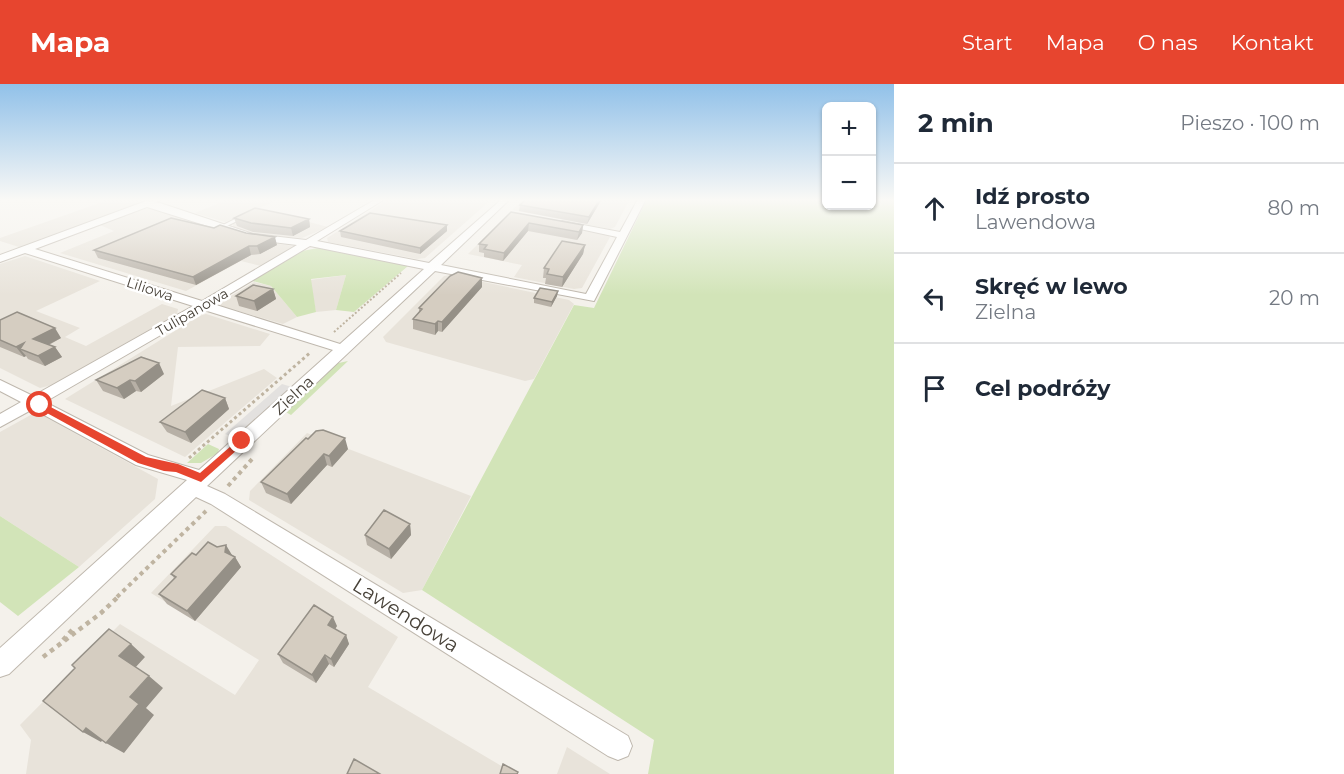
<!DOCTYPE html>
<html lang="pl">
<meta charset="utf-8">
<style>
body{margin:0;font-family:Montserrat,sans-serif;background:#f6f6f7;color:#1f2937}
.controls{position:absolute;right:18px;top:18px;display:grid;overflow:hidden;border-radius:9px;box-shadow:0 2px 4px #0004}
.controls button{width:54px;height:54px;display:grid;place-items:center;padding:0;border:0;border-bottom:2px solid #e0e1e3;background:#fff;color:#1f2937;font:30px sans-serif}
.stop{position:absolute;width:18px;height:18px;margin:-14px;border:4px solid #e7452f;border-radius:50%;background:#fff}
.stop.end{background:#e7452f;border-color:#fff;box-shadow:0 2px 6px #0008}
.list{margin:0;padding:0;list-style:none}
h2{display:flex;justify-content:space-between;align-items:center;height:78px;margin:0;padding:0 24px;font-size:26px}
h2 small{font-size:20px;font-weight:400;color:#747a83}
.list li{display:grid;grid-template-columns:39px 1fr auto;gap:18px;align-items:center;box-sizing:border-box;height:90px;padding:0 24px;border-top:2px solid #e0e1e3}
.list b{display:block;font-size:22px;white-space:nowrap}
.list p{margin:0;font-size:20px;white-space:nowrap;color:#747a83}
.list em{font-size:20px;font-style:normal;color:#747a83}
.icon{flex:none;width:33px;height:33px;fill:none;stroke:currentColor;stroke-width:2;stroke-linecap:round;stroke-linejoin:round}
.map{position:relative;flex:none;width:894px;height:690px;overflow:hidden}
header{display:flex;align-items:center;gap:36px;box-sizing:border-box;height:84px;padding:0 30px;background:#e7452f;color:#fff}
header strong{font-size:28px}
nav{display:flex;gap:33px;margin-inline-start:auto;font-size:21px}
main{display:flex}
aside{flex:1;background:#fff}
.map>svg:first-child{display:block}
.residential{fill:#e8e3da}
.green{fill:#d2e4b8}
.parking{fill:#e3e1df}
.lines{fill:none;stroke-linecap:round;stroke-linejoin:round}
.lane-casing{stroke:#bfb8ae;stroke-width:2}
.street-casing{stroke:#bfb8ae;stroke-width:2}
.path-far3{stroke:#bfb4a1;stroke-width:2;stroke-dasharray:2 2;stroke-linecap:butt}
.path-far2{stroke:#bfb4a1;stroke-width:3;stroke-dasharray:3 3;stroke-linecap:butt}
.path-far1{stroke:#bfb4a1;stroke-width:4;stroke-dasharray:4 4;stroke-linecap:butt}
.path{stroke:#bfb4a1;stroke-width:4.5;stroke-dasharray:4.5 4.5;stroke-linecap:butt}
.lane{fill:#fff;fill-rule:evenodd}
.street{fill:#fff;fill-rule:evenodd}
.wall{fill:#b7b0a6}
.shaded-wall{fill:#959087}
.building{fill:#d5cdc1;stroke:#959087;stroke-width:1.5}
.route{fill:#e7452f}
.labels{text-anchor:middle;stroke-width:5;stroke-linejoin:round;paint-order:stroke}
.far-street-label{font-size:14px;fill:#484239;stroke:#fff}
.street-label{font-size:16px;fill:#484239;stroke:#fff}
.near-street-label{font-size:20px;fill:#484239;stroke:#fff}
</style>
<header>
<strong>Mapa</strong>
<nav><a>Start</a><a>Mapa</a><a>O nas</a><a>Kontakt</a></nav>
</header>
<main>
<div class="map">
<svg width="894" height="690" viewBox="0 0 894 690">
<rect width="100%" height="100%" fill="#f4f1eb"/>
<path class="residential" d="M111,115H153L22,164L0,157V154Z
M229,115H281L225,138L195,129Z
M389,115H492L425,174L417,175L328,158L327,154Z
M524,115H630L615,143L610,145L512,126Z
M155,124L242,156L295,162L261,182L241,177L186,207L60,169L114,147L100,141L139,126Z
M264,126L328,143L302,154L253,150L233,143V140Z
M509,134L605,150L610,153L582,204L574,205L514,193L522,181L468,170L503,135Z
M25,172L100,197L36,227L80,244L65,253L86,262L162,220L178,225L177,230L52,301L40,304L0,284V180Z
M346,191L336,226L316,228L310,196Z
M450,191L569,216L574,220L534,295L525,297L386,258L383,253L444,192Z
M254,198L271,202L297,233L283,240L221,222V218Z
M206,230L270,250L260,262L178,263L171,322L264,285L277,294L185,373L65,315L199,232Z
M36,328L158,395L155,415L79,483L0,432V348Z
M307,349L471,412L422,506L403,509L249,416L250,407Z
M215,442H226L398,553L368,603L515,690H26L31,656L20,641L120,540L235,611L259,576L151,509Z
M567,663L610,690H557Z"/>
<path class="green" d="M647,115H826V122H872V115H894V690H648L654,656L422,506L574,221L594,224Z
M318,164L408,182L354,228L336,226L346,191L311,195L316,228L297,233L271,202L249,196L302,167Z
M348,277L291,331L284,327L334,280Z
M208,360L219,365L218,369L201,379H187Z
M0,432L79,483L18,532L0,518Z"/>
<path class="parking" d="M282,300L292,303L236,354L225,350Z"/>
<g class="lines">
<defs>
<path id="lane" d="M158,115H163L148,121L144,120Z
M243,131L247,132L221,145L217,144Z"/>
<path id="street" d="M376,115H385L317,157L429,179L502,115H510L441,181L586,210L617,153L557,140L562,137L620,148L638,115H646L594,217L435,187L207,402L225,410L628,652L632,662L628,672L618,676L608,672L211,420L196,413L9,590L0,593V564L187,396L136,381L33,325L0,343V330L21,318L0,307V296L33,312L193,222L25,169L0,178V171L146,117L160,119L253,150L306,156ZM147,123L249,155L297,161L202,217L35,165ZM310,162L424,185L340,260L213,220ZM204,226L333,266L199,386L148,371L45,318Z"/>
</defs>
<use href="#lane" class="lane-casing"/>
<use href="#street" class="street-casing"/>
<path class="path-far3" d="M334,248L401,189"/>
<path class="path-far2" d="M189,374L311,268"/>
<path class="path-far1" d="M228,402L253,374
M117,513L206,427"/>
<path class="path" d="M63,556L73,545
M43,573L101,529L119,512"/>
<use href="#lane" class="lane"/>
<use href="#street" class="street"/>
</g>
<path class="wall" d="M602,115L587,140L519,127L520,121Z
M511,128L583,141L582,149L577,156L528,147L503,177L484,173V169L479,168V160Z
M234,134L309,135L310,143L293,152L253,148L237,142Z
M340,147H447L420,170L341,153Z
M277,161L260,170L251,171L196,201L98,174L94,166Z
M585,161L583,170L562,203L545,200L546,194H543L544,184Z
M482,203L442,248L438,247L435,251L413,245V235L419,229V224Z
M273,205L276,215L257,227L239,222L236,212Z
M557,212L551,223L534,219V214Z
M0,236L61,254L49,261L55,263L62,273L45,282L28,275L26,272L24,273L0,263Z
M164,290L141,308L136,307L124,315L103,307L96,296Z
M225,314L229,325L191,359L167,348L160,338Z
M308,355L348,365L332,383L327,381L291,420L266,409L261,398Z
M410,440L411,451L391,475L367,461L365,451Z
M196,471H232L235,473L241,483L195,537L167,520L159,510L174,494L171,490Z
M337,542L335,545L346,551L349,560L334,583L329,580L316,599L283,579L278,570Z"/>
<path class="shaded-wall" d="M600,115H602L587,140L589,133Z
M309,135L310,143L293,152L291,144Z
M529,139L528,147L503,177L504,169Z
M447,141V147L420,170V164Z
M583,141L582,149L577,156L579,148Z
M275,153L277,161L260,170L257,162Z
M585,161L583,170L562,203L563,193Z
M249,162L251,171L196,201L193,193Z
M482,194V203L442,248V238Z
M273,205L276,215L257,227L254,217Z
M558,207L557,212L551,223L552,218Z
M438,237V247L435,251V240Z
M55,244L61,254L40,265L33,255Z
M24,259L20,265L26,272L24,273L16,263Z
M55,263L62,273L45,282L38,272Z
M159,279L164,290L141,308L135,297Z
M130,296L136,307L124,315L117,304Z
M225,314L229,325L191,359L185,348Z
M345,354L348,365L332,383L329,372Z
M324,370L327,381L291,420L287,410Z
M410,440L411,451L391,475L389,465Z
M226,461L232,471L235,473L241,483L195,537L187,527L225,468Z
M333,533L337,542L332,550L328,541Z
M346,551L349,560L334,583L331,575Z
M131,560L145,573L134,585L119,572Z
M325,571L329,580L316,599L312,591Z
M149,592L163,604L146,624L154,631L124,669L106,659L130,613Z
M86,644L104,654L101,658L83,648Z"/>
<path class="building" d="M526,115H600L589,133L520,121Z
M255,124L309,135L291,144L251,139L234,134Z
M511,128L583,141L579,148L529,139L504,169L484,165L487,161L479,160Z
M370,129L447,141L420,164L340,147Z
M171,134L214,144L220,141L246,149L275,153L257,162H249L193,193L94,166Z
M562,157L585,161L563,193L547,190L549,185L544,184Z
M458,188L482,194L442,238L438,237L435,240L413,235L422,225L419,224L450,192Z
M253,201L273,205L254,217L236,212Z
M540,204L558,207L552,218L534,214Z
M17,228L55,244L33,255L55,263L38,272L20,265L24,259L16,263L0,256V236Z
M141,273L159,279L135,297L130,296L117,304L96,296Z
M202,306L225,314L185,348L160,338Z
M323,346L345,354L329,372L324,370L287,410L261,398L306,354L308,355L316,347Z
M384,426L410,440L389,465L365,451Z
M208,458L217,463L226,461L225,468L235,473L187,527L159,510L176,493L171,490L192,469L196,471Z
M314,521L333,533L328,541L346,551L331,575L325,571L312,591L278,570Z
M109,545L131,560L119,572L149,592L130,613L139,620L106,659L86,644L83,648L43,617L75,584L72,581Z
M354,675L380,690H347Z
M503,680L518,688L517,690H500Z"/>
<linearGradient id="sky" x2="0" y2="1"><stop stop-color="#91c1e9"/><stop offset="0.55" stop-color="#faf9f6"/><stop offset="1" stop-color="#faf9f6" stop-opacity="0"/></linearGradient>
<rect width="894" height="211" fill="url(#sky)"/>
<path class="route" d="M36,319H43L146,373L178,380L200,389L239,355L247,357L201,398L176,388L164,387L138,379L36,323Z"/>
<g class="labels">
<g class="far-street-label">
<text transform="translate(150 205) rotate(18)" y="5">Liliowa</text>
<text transform="translate(192 228) rotate(-30)" y="5">Tulipanowa</text>
</g>
<g class="street-label">
<text transform="translate(293 311) rotate(-43)" y="6">Zielna</text>
</g>
<g class="near-street-label">
<text transform="translate(406 531) rotate(32)" y="7">Lawendowa</text>
</g>
</g>
</svg>
<div class="controls">
<button>+</button>
<button>−</button>
</div>
<div class="stop" style="left:40px;top:321px"></div>
<div class="stop end" style="left:242px;top:357px"></div>
</div>
<aside>
<h2>2 min<small>Pieszo · 100 m</small></h2>
<ul class="list">
<li><svg class="icon" aria-label="ahead" viewBox="0 0 24 24"><path d="M12 20V5M6 11l6-6 6 6"/></svg><div><b>Idź prosto</b><p>Lawendowa</p></div><em>80 m</em></li>
<li><svg class="icon" aria-label="left" viewBox="0 0 24 24"><path d="M17 20v-9H6M10 6l-5 5 5 5"/></svg><div><b>Skręć w lewo</b><p>Zielna</p></div><em>20 m</em></li>
<li><svg class="icon" aria-label="arrive" viewBox="0 0 24 24"><path d="M6 21V4h12l-3 4 3 4H6"/></svg><div><b>Cel podróży</b></div></li>
</ul>
</aside>
</main>
